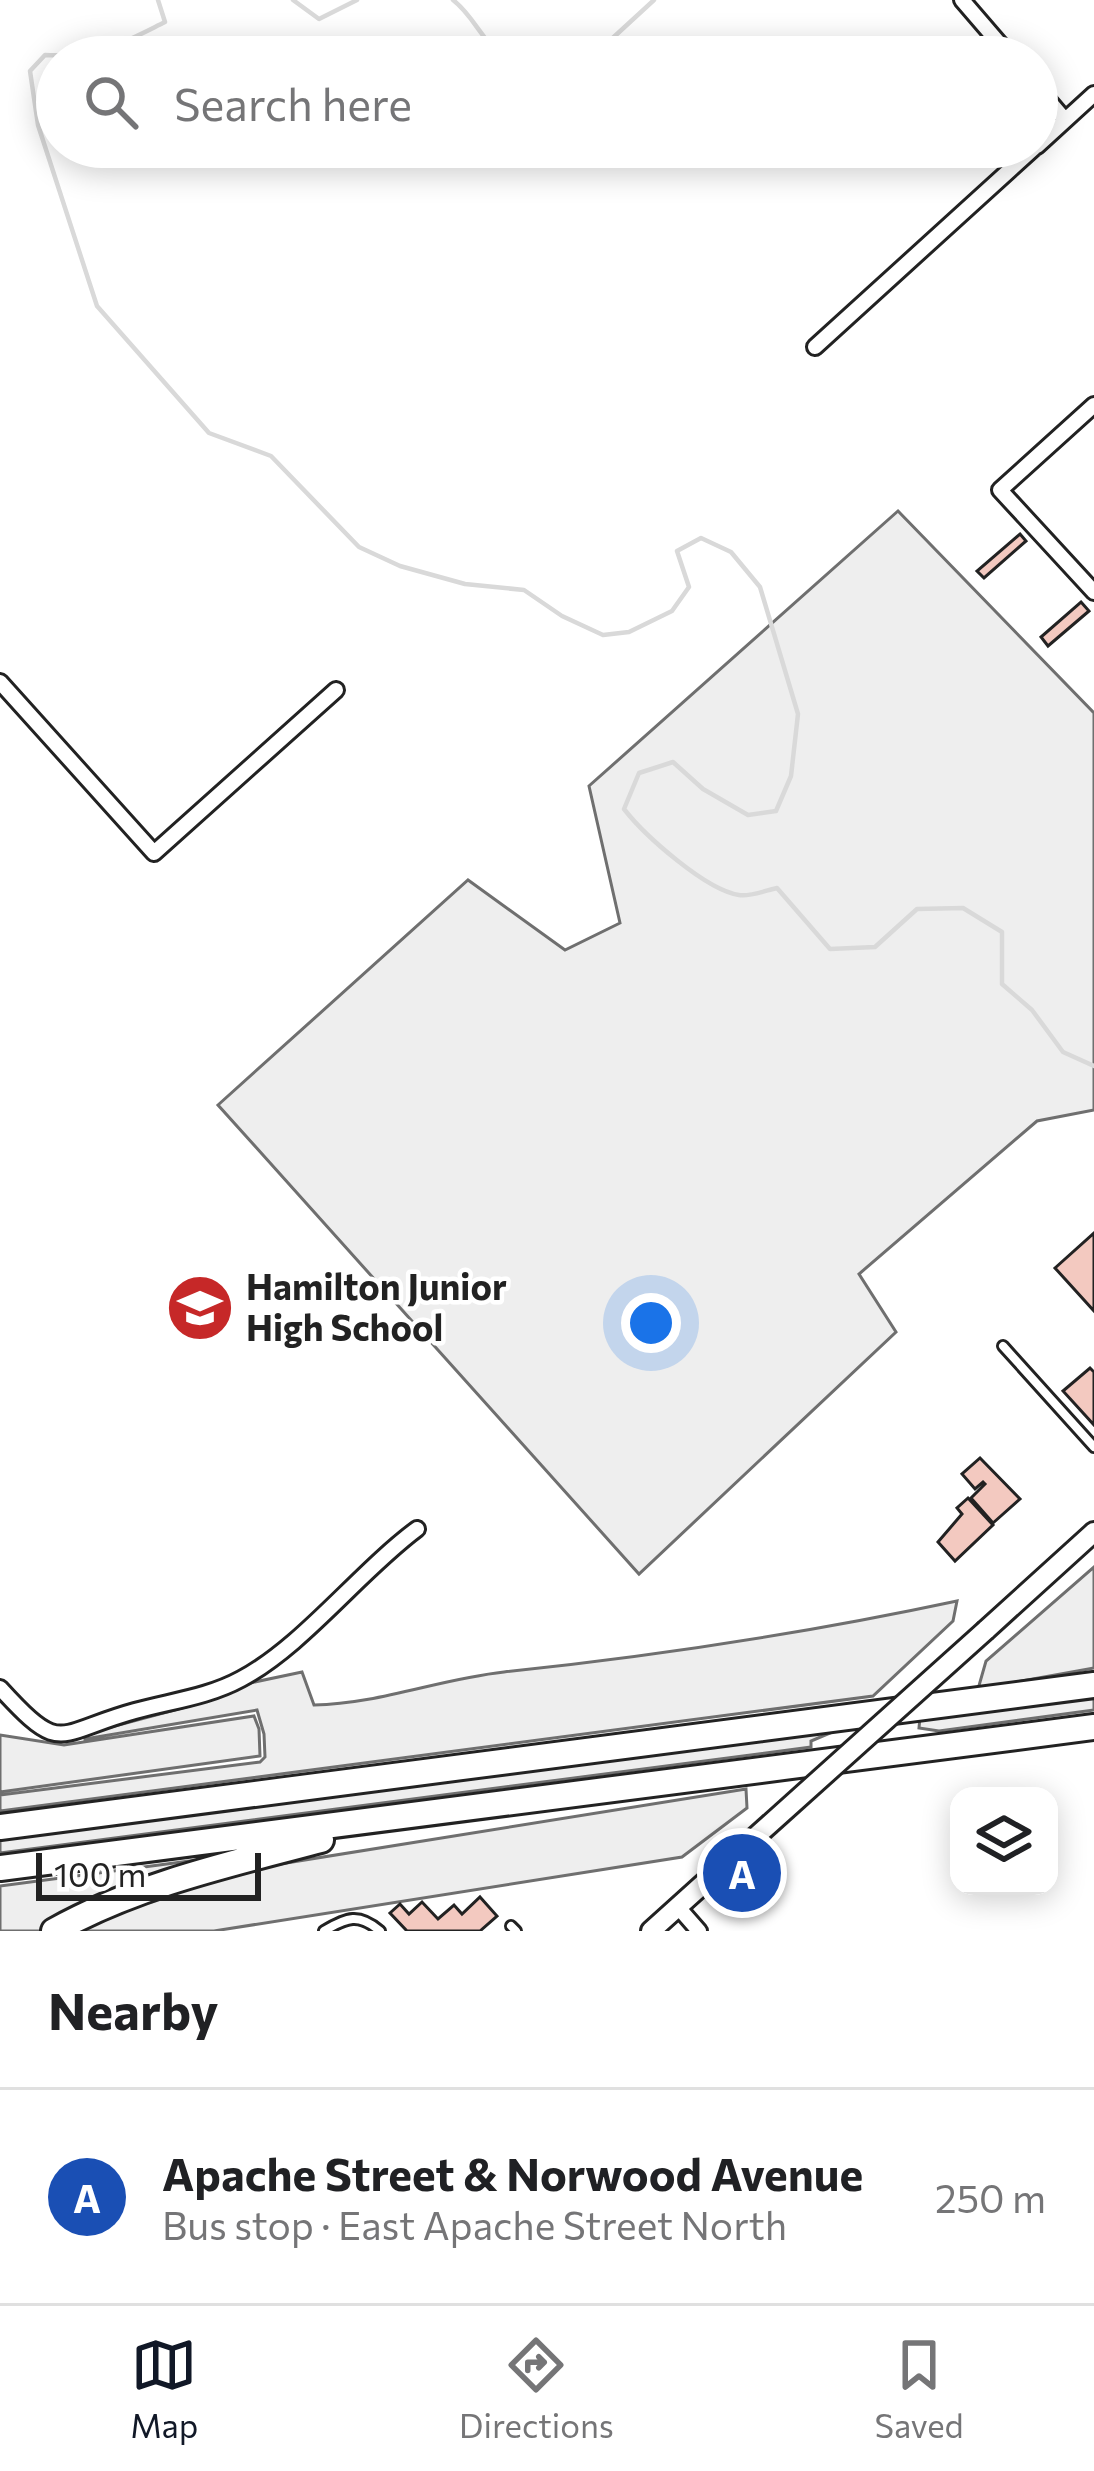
<!DOCTYPE html>
<meta charset="utf-8">
<style>
body{margin:0;font-family:Commissioner,sans-serif;background:#f2f2f2;color:#202124}
.controls{position:absolute;right:36px;bottom:36px;display:grid;overflow:hidden;border-radius:24px;box-shadow:0 6px 30px #0003}
.controls button{width:108px;height:108px;display:grid;place-items:center;padding:0;border:0;border-bottom:3px solid #e0e0e0;background:#fff;color:#202124;font:60px sans-serif}
.scale{position:absolute;left:36px;bottom:30px;width:225px;box-sizing:border-box;padding-left:12px;border:6px solid #222;border-top:0;font-size:33px;line-height:42px;white-space:nowrap;color:#222;-webkit-text-stroke:9px #fff;paint-order:stroke}
.you{position:absolute;left:651px;top:1323px;width:42px;height:42px;margin:-30px;border:9px solid #fff;border-radius:50%;background:#1a73e8;box-shadow:0 0 0 18px #1a73e833}
.badge{display:grid;place-items:center;width:78px;height:78px;border-radius:50%;background:#111827;color:#fff;font-size:39px;font-weight:700}
.pin{position:absolute;translate:-50% -50%;border:6px solid #fff;box-shadow:0 3px 12px #0006}
.list{margin:0;padding:0;list-style:none}
h2{display:flex;justify-content:space-between;align-items:center;height:156px;margin:0;padding:0 48px;font-size:51px}
h2 small{font-size:39px;font-weight:400;color:#757577}
.list li{display:grid;grid-template-columns:78px 1fr auto;gap:36px;align-items:center;box-sizing:border-box;height:216px;padding:0 48px;border-top:3px solid #e0e0e0}
.list b{display:block;font-size:45px;white-space:nowrap}
.list p{margin:0;font-size:39px;white-space:nowrap;color:#757577}
.list em{font-size:39px;font-style:normal;color:#757577}
.icon{flex:none;width:66px;height:66px;fill:none;stroke:currentColor;stroke-width:2;stroke-linecap:round;stroke-linejoin:round}
.map{position:relative;flex:none;width:1094px;height:1931px;overflow:hidden}
.search{position:absolute;background:#fff;box-shadow:0 6px 30px #0003;left:36px;right:36px;top:36px;height:132px;display:flex;align-items:center;gap:30px;box-sizing:border-box;padding:0 42px;border-radius:66px;color:#757577;font-size:45px}
.sheet{height:372px;background:#fff}
nav{display:flex;justify-content:space-around;align-items:center;box-sizing:border-box;height:168px;border-top:3px solid #e0e0e0;background:#fff;font-size:33px;color:#757577}
nav a{display:grid;justify-items:center;gap:6px}
nav .on{color:#111827}
.map>svg:first-child{display:block}
.green{fill:#eee;stroke:#6f6f6f;stroke-width:3}
.lines{fill:none;stroke-linecap:round;stroke-linejoin:round}
.stream{stroke:#d9d9d9;stroke-width:4.5}
.building{fill:#f3c9c0;stroke:#222;stroke-width:3}
.service-casing{stroke:#222;stroke-width:14}
.minor-casing{stroke:#222;stroke-width:20}
.secondary-casing{stroke:#222;stroke-width:24}
.motorway-casing{stroke:#222;stroke-width:30}
.service{stroke:#fff;stroke-width:8}
.minor{stroke:#fff;stroke-width:14}
.secondary{stroke:#fff;stroke-width:18}
.motorway{stroke:#fff;stroke-width:24}
.secondary-bridge-casing{stroke:#222;stroke-width:24;stroke-linecap:butt}
.secondary-bridge{stroke:#fff;stroke-width:18}
.labels{text-anchor:middle;stroke-width:9;stroke-linejoin:round;paint-order:stroke}
.poi-label{font-size:36px;font-weight:bold;fill:#222;stroke:#fff;text-anchor:start}
</style>
<div class="map">
<svg width="1094" height="1931" viewBox="0 0 1094 1931">
<rect width="100%" height="100%" fill="#fff"/>
<path class="green" d="M898,511L1094,713V1110L1037,1121L859,1274L896,1332L639,1574L218,1105L468,880L565,950L620,923L589,786Z
M1094,1567V1668L978,1689L986,1661Z
M957,1601L953,1621L873,1696L0,1811V1795L260,1762L265,1757L264,1734L257,1710L85,1739V1734L193,1705L250,1683L302,1672L314,1705C379,1704 439,1679 504,1672C656,1656 807,1633 957,1601Z
M1094,1695V1710L939,1731L919,1728L920,1717Z
M254,1716L259,1729L260,1756L0,1792V1735L64,1745Z
M837,1730L811,1741V1747L0,1853V1839Z
M746,1789L747,1808L682,1857L214,1931H73L159,1894L230,1872Z
M212,1858L42,1931H0V1886Z"/>
<g class="lines">
<path class="stream" d="M158,0L165,22C117,46 100,57 45,55L30,71L38,125L97,306L209,433L271,456L359,547L400,566L465,584L524,590L562,616L603,635L629,632L672,611L689,587L677,551L701,538L731,552L760,587L798,714L791,776L776,811L748,815L703,789L673,762L639,773L624,809C645,836 706,890 739,895C750,897 767,890 777,888L830,949L875,947L917,909L963,908L1002,932V984L1032,1010L1063,1052L1094,1066
M293,0L319,19L357,0
M453,0C474,16 481,40 503,57
M592,57L654,0"/>
</g>
<path class="building" d="M1020,534L1026,541L984,578L977,571Z
M1081,602L1089,611L1048,646L1041,637Z
M1094,1233V1311L1055,1268Z
M1090,1368L1094,1372V1425L1063,1391Z
M980,1458L1020,1499L993,1523L971,1498L985,1484L983,1482L975,1489L962,1474Z
M968,1498L993,1525L955,1561L938,1542L962,1514L957,1508Z
M480,1897L497,1916L480,1931H407L390,1913L400,1904L409,1914L422,1902L438,1919L454,1905L462,1914Z"/>
<g class="lines">
<defs>
<path id="service" d="M1003,1346L1094,1447
M511,1926L516,1931
M324,1931C347,1917 359,1913 380,1931"/>
<path id="minor" d="M962,0L1011,57
M1037,87L1065,120
M1037,146L1094,94
M815,347L1035,147
M1094,405L1000,490L1094,592
M0,682L154,853L336,690
M0,1688C63,1757 55,1733 135,1711C171,1701 208,1697 241,1679C302,1647 359,1572 417,1529
M678,1907L699,1931"/>
<path id="secondary" d="M986,1630L1094,1532
M651,1931L752,1840"/>
<path id="motorway" d="M0,1827L1094,1685
M0,1868L1094,1727
M54,1931C136,1885 230,1864 321,1840"/>
</defs>
<use href="#service" class="service-casing"/>
<use href="#minor" class="minor-casing"/>
<use href="#secondary" class="secondary-casing"/>
<use href="#motorway" class="motorway-casing"/>
<use href="#service" class="service"/>
<use href="#minor" class="minor"/>
<use href="#secondary" class="secondary"/>
<use href="#motorway" class="motorway"/>
<defs>
<path id="secondary-bridge" d="M752,1840L986,1630"/>
</defs>
<use href="#secondary-bridge" class="secondary-bridge-casing"/>
<use href="#secondary-bridge" class="secondary-bridge"/>
</g>
<defs>
<symbol id="school-disc" viewBox="-11 -11 22 22"><circle r="9.5" fill="#c62828" stroke="#fff"/><path d="M0-5L7-2L0 1L-7-2ZM-4 1L0 2.5L4 1V4Q0 6-4 4Z" fill="#fff"/></symbol>
</defs>
<g fill-rule="evenodd">
<use href="#school-disc" x="162" y="1270" width="76" height="76"/>
</g>
<g class="labels">
<g class="poi-label">
<text x="246" y="1300">Hamilton Junior<tspan x="246" dy="41">High School</tspan></text>
</g>
</g>
</svg>
<div class="controls">
<button><svg class="icon" aria-label="layers" viewBox="0 0 24 24"><path d="M12 4l9 5-9 5-9-5zM3 14l9 5 9-5"/></svg></button>
</div>
<div class="scale">100 m</div>
<div class="you"></div>
<div class="pin badge" style="left:742px;top:1873px;background:#1a4fb4">A</div>
<div class="search"><svg class="icon" aria-label="search" viewBox="0 0 24 24"><circle cx="10" cy="10" r="6"/><path d="M15 15l6 6"/></svg>Search here</div>
</div>
<section class="sheet">
<h2>Nearby<small></small></h2>
<ul class="list">
<li><span class="badge" style="background:#1a4fb4">A</span><div><b>Apache Street &amp; Norwood Avenue</b><p>Bus stop · East Apache Street North</p></div><em>250 m</em></li>
</ul>
</section>
<nav>
<a class="on"><svg class="icon" aria-label="map" viewBox="0 0 24 24"><path d="M3 6l6-2 6 2 6-2v14l-6 2-6-2-6 2zM9 4v14M15 6v14"/></svg>Map</a>
<a><svg class="icon" aria-label="directions" viewBox="0 0 24 24"><path d="M12 3l9 9-9 9-9-9zM9 14v-3h6M13 9l2 2-2 2"/></svg>Directions</a>
<a><svg class="icon" aria-label="saved" viewBox="0 0 24 24"><path d="M7 4h10v16l-5-4-5 4z"/></svg>Saved</a>
</nav>
